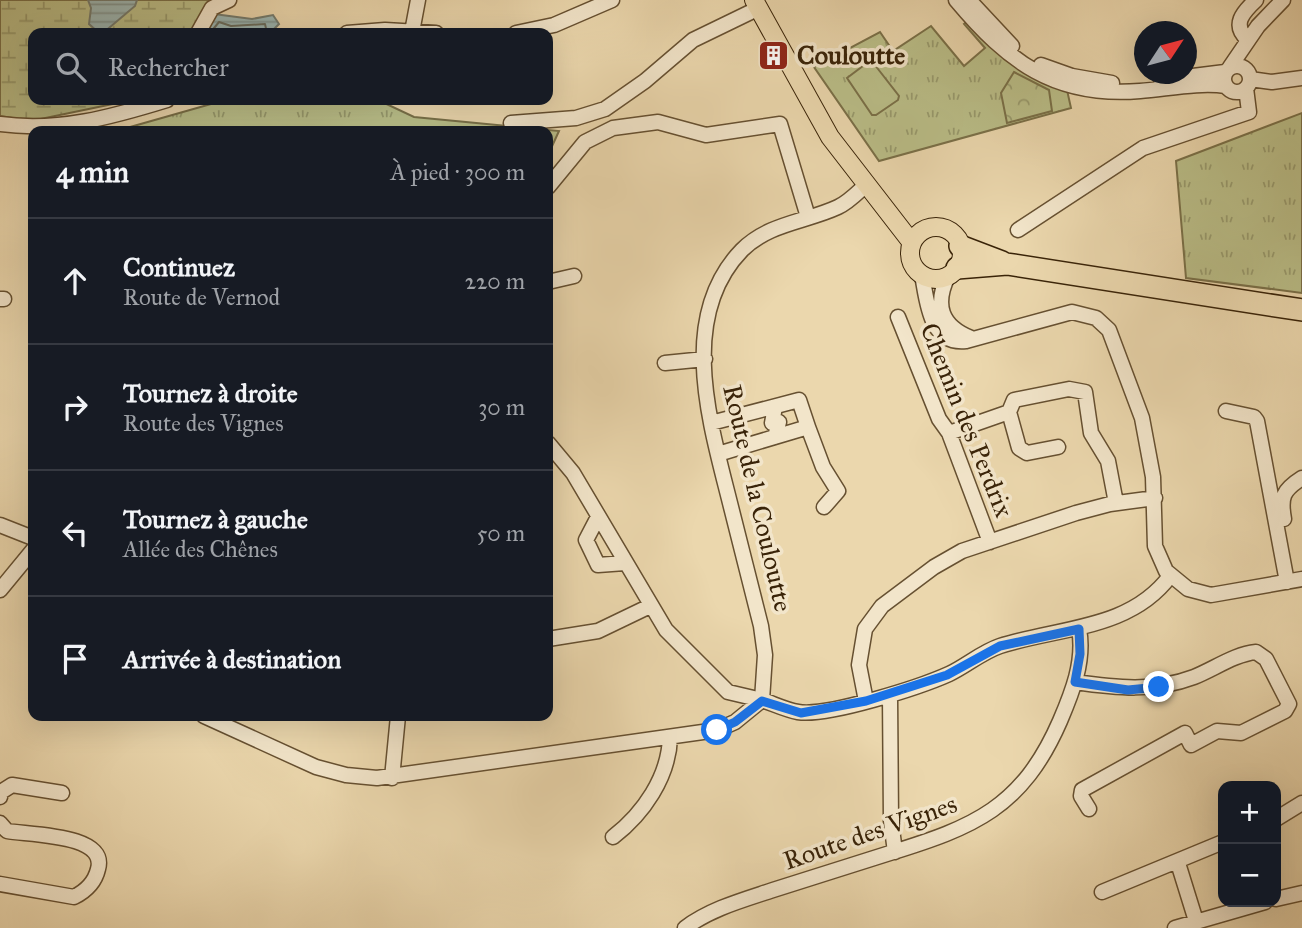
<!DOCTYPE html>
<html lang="fr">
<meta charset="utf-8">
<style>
body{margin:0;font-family:"IM FELL Great Primer",serif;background:#20242c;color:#f1f3f6}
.controls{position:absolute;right:21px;bottom:21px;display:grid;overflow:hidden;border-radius:14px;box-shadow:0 7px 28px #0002}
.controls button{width:63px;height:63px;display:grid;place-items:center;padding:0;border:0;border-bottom:2px solid #363941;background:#171b24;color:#f1f3f6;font:35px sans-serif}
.compass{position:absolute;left:1134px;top:21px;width:63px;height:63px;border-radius:50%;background:#171b24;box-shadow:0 7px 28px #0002;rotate:54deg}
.stop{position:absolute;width:21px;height:21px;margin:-16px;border:5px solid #1a73e8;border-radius:50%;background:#fff}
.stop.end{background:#1a73e8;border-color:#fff;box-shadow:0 2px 7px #0008}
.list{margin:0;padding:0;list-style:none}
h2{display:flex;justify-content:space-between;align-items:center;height:91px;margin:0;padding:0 28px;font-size:30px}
h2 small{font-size:23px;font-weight:400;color:#9ea1a6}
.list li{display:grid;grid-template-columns:46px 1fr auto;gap:21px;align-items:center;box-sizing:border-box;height:126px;padding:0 28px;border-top:2px solid #363941}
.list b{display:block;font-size:26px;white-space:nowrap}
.list p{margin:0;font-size:23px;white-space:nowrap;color:#9ea1a6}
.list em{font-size:23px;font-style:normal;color:#9ea1a6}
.icon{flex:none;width:38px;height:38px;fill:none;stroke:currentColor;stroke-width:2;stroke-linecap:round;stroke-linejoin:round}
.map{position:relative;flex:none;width:1302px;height:928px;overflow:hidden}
.search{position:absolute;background:#171b24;box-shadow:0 7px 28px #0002;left:28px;top:28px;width:525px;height:77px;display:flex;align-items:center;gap:18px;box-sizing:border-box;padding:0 24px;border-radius:14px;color:#9ea1a6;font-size:26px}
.panel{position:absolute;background:#171b24;box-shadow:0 7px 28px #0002;left:28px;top:126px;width:525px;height:595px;border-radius:14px}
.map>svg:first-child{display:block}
.grass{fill:url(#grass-tufts);stroke:#7a7048;stroke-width:2}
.wetland{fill:url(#wetland-marsh);stroke:#7a7048;stroke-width:2}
.park{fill:url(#park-crowns);stroke:#7a7048;stroke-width:2}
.pitch{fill:#babe88;stroke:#7a7048;stroke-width:2}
.water{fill:url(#water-rules);stroke:#747c6f;stroke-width:2}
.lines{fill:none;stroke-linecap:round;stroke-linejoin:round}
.shore{stroke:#6a6d5e;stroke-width:2}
.minor-casing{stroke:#665031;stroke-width:17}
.major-casing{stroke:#392308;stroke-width:20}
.highway-casing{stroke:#392308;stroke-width:24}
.minor{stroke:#f2e5ca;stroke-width:14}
.major{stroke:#ebd7ad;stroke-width:18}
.highway{stroke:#ebd7ad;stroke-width:21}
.route{stroke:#1a73e8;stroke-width:9}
.labels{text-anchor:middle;stroke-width:7;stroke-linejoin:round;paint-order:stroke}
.poi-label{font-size:26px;font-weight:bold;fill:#392308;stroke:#f2e5ca;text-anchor:start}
.street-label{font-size:26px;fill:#392308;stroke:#f2e5ca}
</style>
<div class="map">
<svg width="1302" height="928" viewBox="0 0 1302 928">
<defs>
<pattern id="grass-tufts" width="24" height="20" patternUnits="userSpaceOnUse" patternTransform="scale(1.75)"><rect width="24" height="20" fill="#babe88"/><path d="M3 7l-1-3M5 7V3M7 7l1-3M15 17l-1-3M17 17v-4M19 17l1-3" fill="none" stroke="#989a6d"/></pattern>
<pattern id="wetland-marsh" width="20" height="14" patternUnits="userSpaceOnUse" patternTransform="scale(1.75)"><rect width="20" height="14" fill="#babe88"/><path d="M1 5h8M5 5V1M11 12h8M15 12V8" fill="none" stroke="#989a6d"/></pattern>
<pattern id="park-crowns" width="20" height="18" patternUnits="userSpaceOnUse" patternTransform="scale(1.75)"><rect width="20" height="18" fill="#babe88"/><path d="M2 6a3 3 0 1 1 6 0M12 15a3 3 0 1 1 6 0" fill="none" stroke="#989a6d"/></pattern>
<pattern id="water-rules" width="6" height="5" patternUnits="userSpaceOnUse" patternTransform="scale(1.75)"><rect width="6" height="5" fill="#9cb7b4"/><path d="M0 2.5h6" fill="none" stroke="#809490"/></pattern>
</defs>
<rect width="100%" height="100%" fill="#ebd7ad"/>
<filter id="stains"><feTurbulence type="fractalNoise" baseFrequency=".00286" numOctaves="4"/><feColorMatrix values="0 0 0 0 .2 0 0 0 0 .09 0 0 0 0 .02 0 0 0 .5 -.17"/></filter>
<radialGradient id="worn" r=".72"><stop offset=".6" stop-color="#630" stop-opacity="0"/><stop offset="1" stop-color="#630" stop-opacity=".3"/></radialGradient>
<path class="grass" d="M969,20L1067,90L1071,108L879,161L814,67L880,32L893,51L931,26L964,66L985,48L964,24Z
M225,100H378L414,117L559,131L548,155V131H116Z
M1302,113V293L1186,278L1176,161Z
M33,148V379L30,149Z"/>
<path class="wetland" d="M0,0H209L191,33H33V100H132L31,121L0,116Z"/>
<path class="park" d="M1014,72L1049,90L1052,111L1007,123L1001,93Z"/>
<path class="pitch" d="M871,60L899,96L898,100L876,115H872L847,78Z"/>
<path class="water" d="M88,0H137L135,6L103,33H99L89,24L91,8Z
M214,14L252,19L273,15L279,24L270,33H202Z"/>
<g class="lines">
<path class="shore" d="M210,33L219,22L231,26L265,24L267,33"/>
<defs>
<path id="minor" d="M956,0C1008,62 1055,98 1140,91C1167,89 1199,82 1226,86
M969,0L1012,46
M412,32L418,0
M198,33L212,8L229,0
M347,33L385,30L436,33
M516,33L554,25L612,0
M1248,40C1231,25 1243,12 1256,0
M1041,65L1072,76L1112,83
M1224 79a13 13 0 1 1 26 0a13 13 0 1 1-26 0Z
M1230,67L1258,26L1283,0
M1250,79L1272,82L1302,78
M1161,80L1225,72
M511,123L576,118L605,109L645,81L693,40L759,8
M0,124C58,132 112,117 167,100
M548,187L585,142L613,128L658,122L706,135L780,124L808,217
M1018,230L1143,148L1249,112L1246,88
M922,275C927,300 929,345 966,341L1072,312L1096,318L1109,330L1142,418L1153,477L1155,546L1166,571L1188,589L1211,595L1302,579
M948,276C934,305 941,326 971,338
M548,282L574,276
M0,299H4
M898,317L939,419L949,433L990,542
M665,363L705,359
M775,407L772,423L779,422L775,437
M1226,411L1254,417L1257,421L1287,582
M711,423L799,400L808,427L718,454
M808,427L823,467L838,491L824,507
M949,433L1009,412
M548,443L573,473L666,630L728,692L762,700L765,655L761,626C751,585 740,544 730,503C710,423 677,317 742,250C769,223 806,222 838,207C849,202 858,192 867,184
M1058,447L1027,453L1019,448L1009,412L1014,400L1069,389L1085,392L1091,433L1108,461L1116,503
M598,517L586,540L598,565L625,563
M1284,519C1280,497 1283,490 1302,478
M0,525L33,538
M0,590L33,550
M548,639L598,631L650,606
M1075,682C1117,688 1154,692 1194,677C1214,669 1235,654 1256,652L1266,659L1289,704L1285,711L1241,733L1217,731L1191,745L1185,733L1082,790L1081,796L1089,809
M890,695L891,821L895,852
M866,701L859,665L865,629L882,606L934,567L962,551L1076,513L1110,504L1155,498
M204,716L316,767L346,775L377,778L717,730L735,722L762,700C774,704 786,710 798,712C827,717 920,687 949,674C966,666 982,652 1000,646C1059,627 1130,630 1170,576
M392,778L398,716
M0,797L1,792L12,785L62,793
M1276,819L1302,803
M0,823L7,831C30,835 108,834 98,869C95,882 86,891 74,897L0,884
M613,837C643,814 669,777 670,737
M1178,863L1196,921
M1102,892L1223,842
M1276,899L1302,893
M685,928C710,909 743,900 773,890C812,878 851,865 890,853C974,827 1022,808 1060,721C1072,693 1085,661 1079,629
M1175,928L1265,902"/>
<path id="major" d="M754,0L830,137L912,243
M910 253a26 26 0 1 1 52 0a26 26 0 1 1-52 0Z"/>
<path id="highway" d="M960,246L1002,262
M957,268L1007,264L1302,310"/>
</defs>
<use href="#minor" class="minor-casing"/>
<use href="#major" class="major-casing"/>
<use href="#highway" class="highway-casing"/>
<use href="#minor" class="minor"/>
<use href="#major" class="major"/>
<use href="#highway" class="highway"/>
</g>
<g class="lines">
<path class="route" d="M717,730L735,722L762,701L801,713L866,701L947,675L1000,646L1079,629L1080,654L1075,682L1128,690L1159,687"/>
</g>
<defs>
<symbol id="building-square" viewBox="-11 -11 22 22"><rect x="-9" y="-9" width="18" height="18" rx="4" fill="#8f2418" stroke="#f2e5ca"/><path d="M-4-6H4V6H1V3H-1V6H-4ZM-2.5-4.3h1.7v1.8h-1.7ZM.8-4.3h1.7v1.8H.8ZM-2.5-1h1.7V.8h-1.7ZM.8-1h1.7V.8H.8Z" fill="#fff"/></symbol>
</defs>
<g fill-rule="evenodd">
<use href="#building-square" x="756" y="38" width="35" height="35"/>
</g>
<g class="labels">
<g class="poi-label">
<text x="797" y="64">Couloutte</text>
</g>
<g class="street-label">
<text transform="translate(967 420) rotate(68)" y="9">Chemin des Perdrix</text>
<text transform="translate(758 498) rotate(77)" y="9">Route de la Couloutte</text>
<text transform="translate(870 832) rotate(-19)" y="9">Route des Vignes</text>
</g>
</g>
<rect width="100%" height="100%" filter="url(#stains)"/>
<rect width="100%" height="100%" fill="url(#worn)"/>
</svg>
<div class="controls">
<button>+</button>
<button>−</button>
</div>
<svg class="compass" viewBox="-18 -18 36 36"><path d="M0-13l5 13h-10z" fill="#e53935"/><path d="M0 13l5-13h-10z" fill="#9ea1a6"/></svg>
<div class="stop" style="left:717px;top:730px"></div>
<div class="stop end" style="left:1159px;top:687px"></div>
<div class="search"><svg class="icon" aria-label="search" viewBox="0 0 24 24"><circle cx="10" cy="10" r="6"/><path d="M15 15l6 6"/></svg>Rechercher</div>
<section class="panel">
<h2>4 min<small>À pied · 300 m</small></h2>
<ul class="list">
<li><svg class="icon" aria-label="ahead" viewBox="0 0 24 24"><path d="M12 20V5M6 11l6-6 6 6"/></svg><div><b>Continuez</b><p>Route de Vernod</p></div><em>220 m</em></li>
<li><svg class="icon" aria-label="right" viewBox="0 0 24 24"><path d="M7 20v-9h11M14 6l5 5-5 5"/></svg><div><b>Tournez à droite</b><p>Route des Vignes</p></div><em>30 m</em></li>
<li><svg class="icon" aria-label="left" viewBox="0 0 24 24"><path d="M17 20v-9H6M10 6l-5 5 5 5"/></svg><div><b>Tournez à gauche</b><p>Allée des Chênes</p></div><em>50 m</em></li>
<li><svg class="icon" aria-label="arrive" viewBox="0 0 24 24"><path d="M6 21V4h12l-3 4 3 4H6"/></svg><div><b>Arrivée à destination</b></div></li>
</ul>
</section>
</div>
